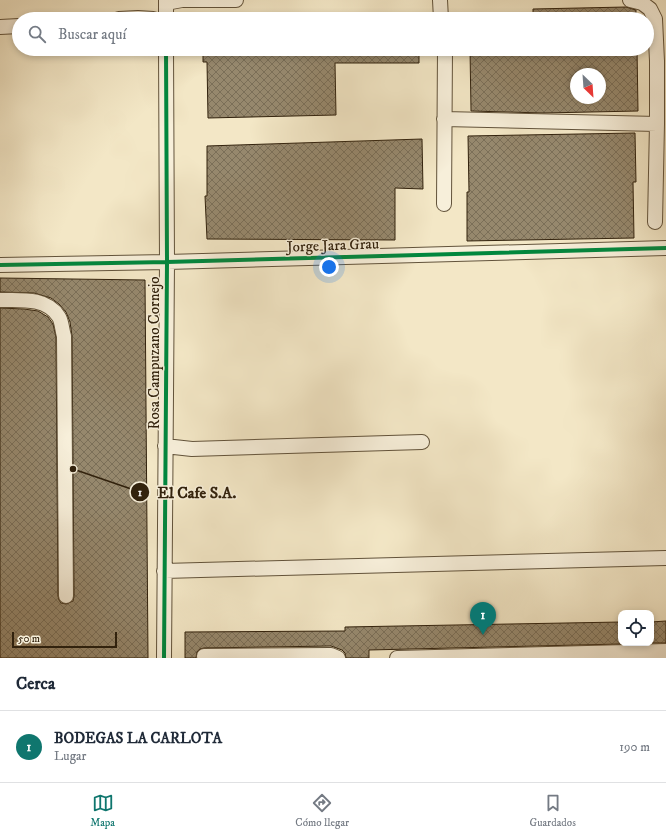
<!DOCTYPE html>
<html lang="es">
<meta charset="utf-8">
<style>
body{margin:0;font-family:"IM FELL DW Pica",serif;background:#f2f2f3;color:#1f2937}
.controls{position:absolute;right:12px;bottom:12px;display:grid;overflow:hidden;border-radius:8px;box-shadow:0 2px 6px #0003}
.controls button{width:36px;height:36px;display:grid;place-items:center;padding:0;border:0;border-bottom:1px solid #e0e1e3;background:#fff;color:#1f2937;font:20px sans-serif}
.compass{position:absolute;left:570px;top:68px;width:36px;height:36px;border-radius:50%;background:#fff;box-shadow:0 2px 6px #0003;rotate:155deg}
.scale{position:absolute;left:12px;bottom:10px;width:105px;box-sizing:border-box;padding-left:4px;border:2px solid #32220d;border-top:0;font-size:11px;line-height:14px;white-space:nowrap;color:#32220d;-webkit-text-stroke:3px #f7efda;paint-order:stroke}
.you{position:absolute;left:329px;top:267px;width:14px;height:14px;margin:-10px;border:3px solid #fff;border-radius:50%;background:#1a73e8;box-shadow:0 0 0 6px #1a73e833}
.badge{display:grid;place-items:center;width:26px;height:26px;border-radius:50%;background:#0f766e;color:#fff;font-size:13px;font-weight:700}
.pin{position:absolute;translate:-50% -33px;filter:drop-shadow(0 1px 2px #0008)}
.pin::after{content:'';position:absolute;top:21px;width:14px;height:12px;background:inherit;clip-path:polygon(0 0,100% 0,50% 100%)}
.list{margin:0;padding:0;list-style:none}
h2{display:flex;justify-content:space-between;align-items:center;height:52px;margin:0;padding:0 16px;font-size:17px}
h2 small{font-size:13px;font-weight:400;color:#747a83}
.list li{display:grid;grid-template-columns:26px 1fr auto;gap:12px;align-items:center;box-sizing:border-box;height:72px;padding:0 16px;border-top:1px solid #e0e1e3}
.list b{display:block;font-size:15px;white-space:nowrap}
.list p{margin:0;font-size:13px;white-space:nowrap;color:#747a83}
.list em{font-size:13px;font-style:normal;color:#747a83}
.icon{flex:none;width:22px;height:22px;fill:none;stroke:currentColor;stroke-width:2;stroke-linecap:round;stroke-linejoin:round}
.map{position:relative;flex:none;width:666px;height:658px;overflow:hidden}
.search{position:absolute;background:#fff;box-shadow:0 2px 6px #0003;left:12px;right:12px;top:12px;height:44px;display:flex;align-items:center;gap:10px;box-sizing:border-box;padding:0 14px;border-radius:22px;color:#747a83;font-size:15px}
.sheet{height:124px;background:#fff}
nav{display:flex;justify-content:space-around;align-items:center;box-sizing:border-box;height:56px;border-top:1px solid #e0e1e3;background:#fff;font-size:11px;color:#747a83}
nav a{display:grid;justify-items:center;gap:2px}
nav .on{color:#0f766e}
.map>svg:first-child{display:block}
.building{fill:url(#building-cross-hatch);stroke:#32220d;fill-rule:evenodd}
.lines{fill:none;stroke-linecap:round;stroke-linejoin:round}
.minor-casing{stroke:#62533b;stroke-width:16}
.minor{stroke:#f7efda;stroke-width:14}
.cycleway-casing{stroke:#f7efda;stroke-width:6}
.cycleway{stroke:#00873e;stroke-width:4}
.labels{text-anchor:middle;stroke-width:3;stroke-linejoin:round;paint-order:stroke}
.street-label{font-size:15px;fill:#32220d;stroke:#f7efda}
.leader{fill:none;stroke:#32220d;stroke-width:1.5}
.callout-dot{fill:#32220d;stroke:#f7efda;stroke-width:1.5}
.mark-label{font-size:12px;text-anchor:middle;font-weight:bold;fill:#fff}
.callout-label{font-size:16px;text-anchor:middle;font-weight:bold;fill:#32220d;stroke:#f7efda;stroke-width:3;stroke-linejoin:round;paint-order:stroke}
</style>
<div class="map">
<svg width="666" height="658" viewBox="0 0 666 658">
<defs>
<pattern id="building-cross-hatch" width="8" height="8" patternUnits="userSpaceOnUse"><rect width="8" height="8" fill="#96886d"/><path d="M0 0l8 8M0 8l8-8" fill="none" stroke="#7b6f58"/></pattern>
</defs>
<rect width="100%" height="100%" fill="#f3e7c6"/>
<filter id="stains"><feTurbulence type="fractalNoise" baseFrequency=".005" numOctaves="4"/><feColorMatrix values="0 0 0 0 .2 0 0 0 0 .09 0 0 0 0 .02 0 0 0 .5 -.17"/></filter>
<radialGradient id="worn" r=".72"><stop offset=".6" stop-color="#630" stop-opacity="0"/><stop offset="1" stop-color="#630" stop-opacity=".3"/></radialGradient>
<path class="building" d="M626,7L636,10V19H533V9Z
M203,49H419V63H335L336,115L208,118L207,62H203Z
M470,49H637L638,111L543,113L471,111ZM576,74H600V98H576Z
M635,133L636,182H633L634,238L467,241V192H469L468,136Z
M422,139L423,189L395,188V240L207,239L205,196H207V146Z
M0,278L145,280L148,658H0V308L24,309L38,311L48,317L53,324L56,337L58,596L59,600L61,603L66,604L73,601L74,596L72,336L70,322L66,312L59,304L51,298L34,293L0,292Z
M666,621V643H651V622Z
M621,622V644L369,650V658H346L345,653L342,650L331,646L204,648L200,649L197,652L196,658H185V632L345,631V627Z"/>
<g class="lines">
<defs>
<path id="minor" d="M166,0V19
M440,0L441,19
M166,3L182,0H236
M119,19L138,18L153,19
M0,27L19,26
M444,119L657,124V61L655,19L650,9L642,3L630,0
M444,204L445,49
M655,222L657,124
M0,265L167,262L666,248
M0,300C20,300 47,297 59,317C62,322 62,330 64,336L66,596
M165,446L192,449L422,442
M164,571L666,558
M204,656L331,655L338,658
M164,658L167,262L166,49
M397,658L666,651"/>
</defs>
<use href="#minor" class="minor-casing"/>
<use href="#minor" class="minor"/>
<defs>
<path id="cycleway" d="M0,265L167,262L666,248
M164,658L167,262L166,49"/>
</defs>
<use href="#cycleway" class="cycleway-casing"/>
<use href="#cycleway" class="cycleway"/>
</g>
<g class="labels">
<g class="street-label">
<text transform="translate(333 245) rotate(-2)" y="5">Jorge Jara Grau</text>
<text transform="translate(154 353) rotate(-90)" y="5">Rosa Campuzano Cornejo</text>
</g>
</g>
<path class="leader" d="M73 469L140 492"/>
<g class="callout-dot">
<circle cx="73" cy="469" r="4"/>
<circle cx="140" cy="492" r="10"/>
</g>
<g class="mark-label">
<text x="140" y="496">1</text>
</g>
<g class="callout-label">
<text x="197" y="498">El Cafe S.A.</text>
</g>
<rect width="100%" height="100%" filter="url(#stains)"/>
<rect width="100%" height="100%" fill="url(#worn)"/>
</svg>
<div class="controls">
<button><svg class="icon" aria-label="locate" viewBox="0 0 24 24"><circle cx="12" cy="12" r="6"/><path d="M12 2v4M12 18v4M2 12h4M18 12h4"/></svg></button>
</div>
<svg class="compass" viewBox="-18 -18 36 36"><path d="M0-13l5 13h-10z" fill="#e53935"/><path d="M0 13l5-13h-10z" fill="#747a83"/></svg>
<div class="scale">50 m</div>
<div class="you"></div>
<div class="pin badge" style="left:483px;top:635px">1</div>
<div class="search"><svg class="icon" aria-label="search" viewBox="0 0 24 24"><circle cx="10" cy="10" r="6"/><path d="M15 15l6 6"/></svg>Buscar aquí</div>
</div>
<section class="sheet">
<h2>Cerca<small></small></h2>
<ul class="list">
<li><span class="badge">1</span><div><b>BODEGAS LA CARLOTA</b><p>Lugar</p></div><em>190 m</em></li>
</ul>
</section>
<nav>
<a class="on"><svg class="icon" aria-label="map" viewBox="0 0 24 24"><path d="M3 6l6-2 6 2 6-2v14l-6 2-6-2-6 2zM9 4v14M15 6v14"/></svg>Mapa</a>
<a><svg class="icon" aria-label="directions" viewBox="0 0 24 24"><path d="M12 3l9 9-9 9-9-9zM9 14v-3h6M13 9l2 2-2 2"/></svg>Cómo llegar</a>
<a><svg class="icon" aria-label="saved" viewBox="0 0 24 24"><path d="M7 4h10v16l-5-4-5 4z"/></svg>Guardados</a>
</nav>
